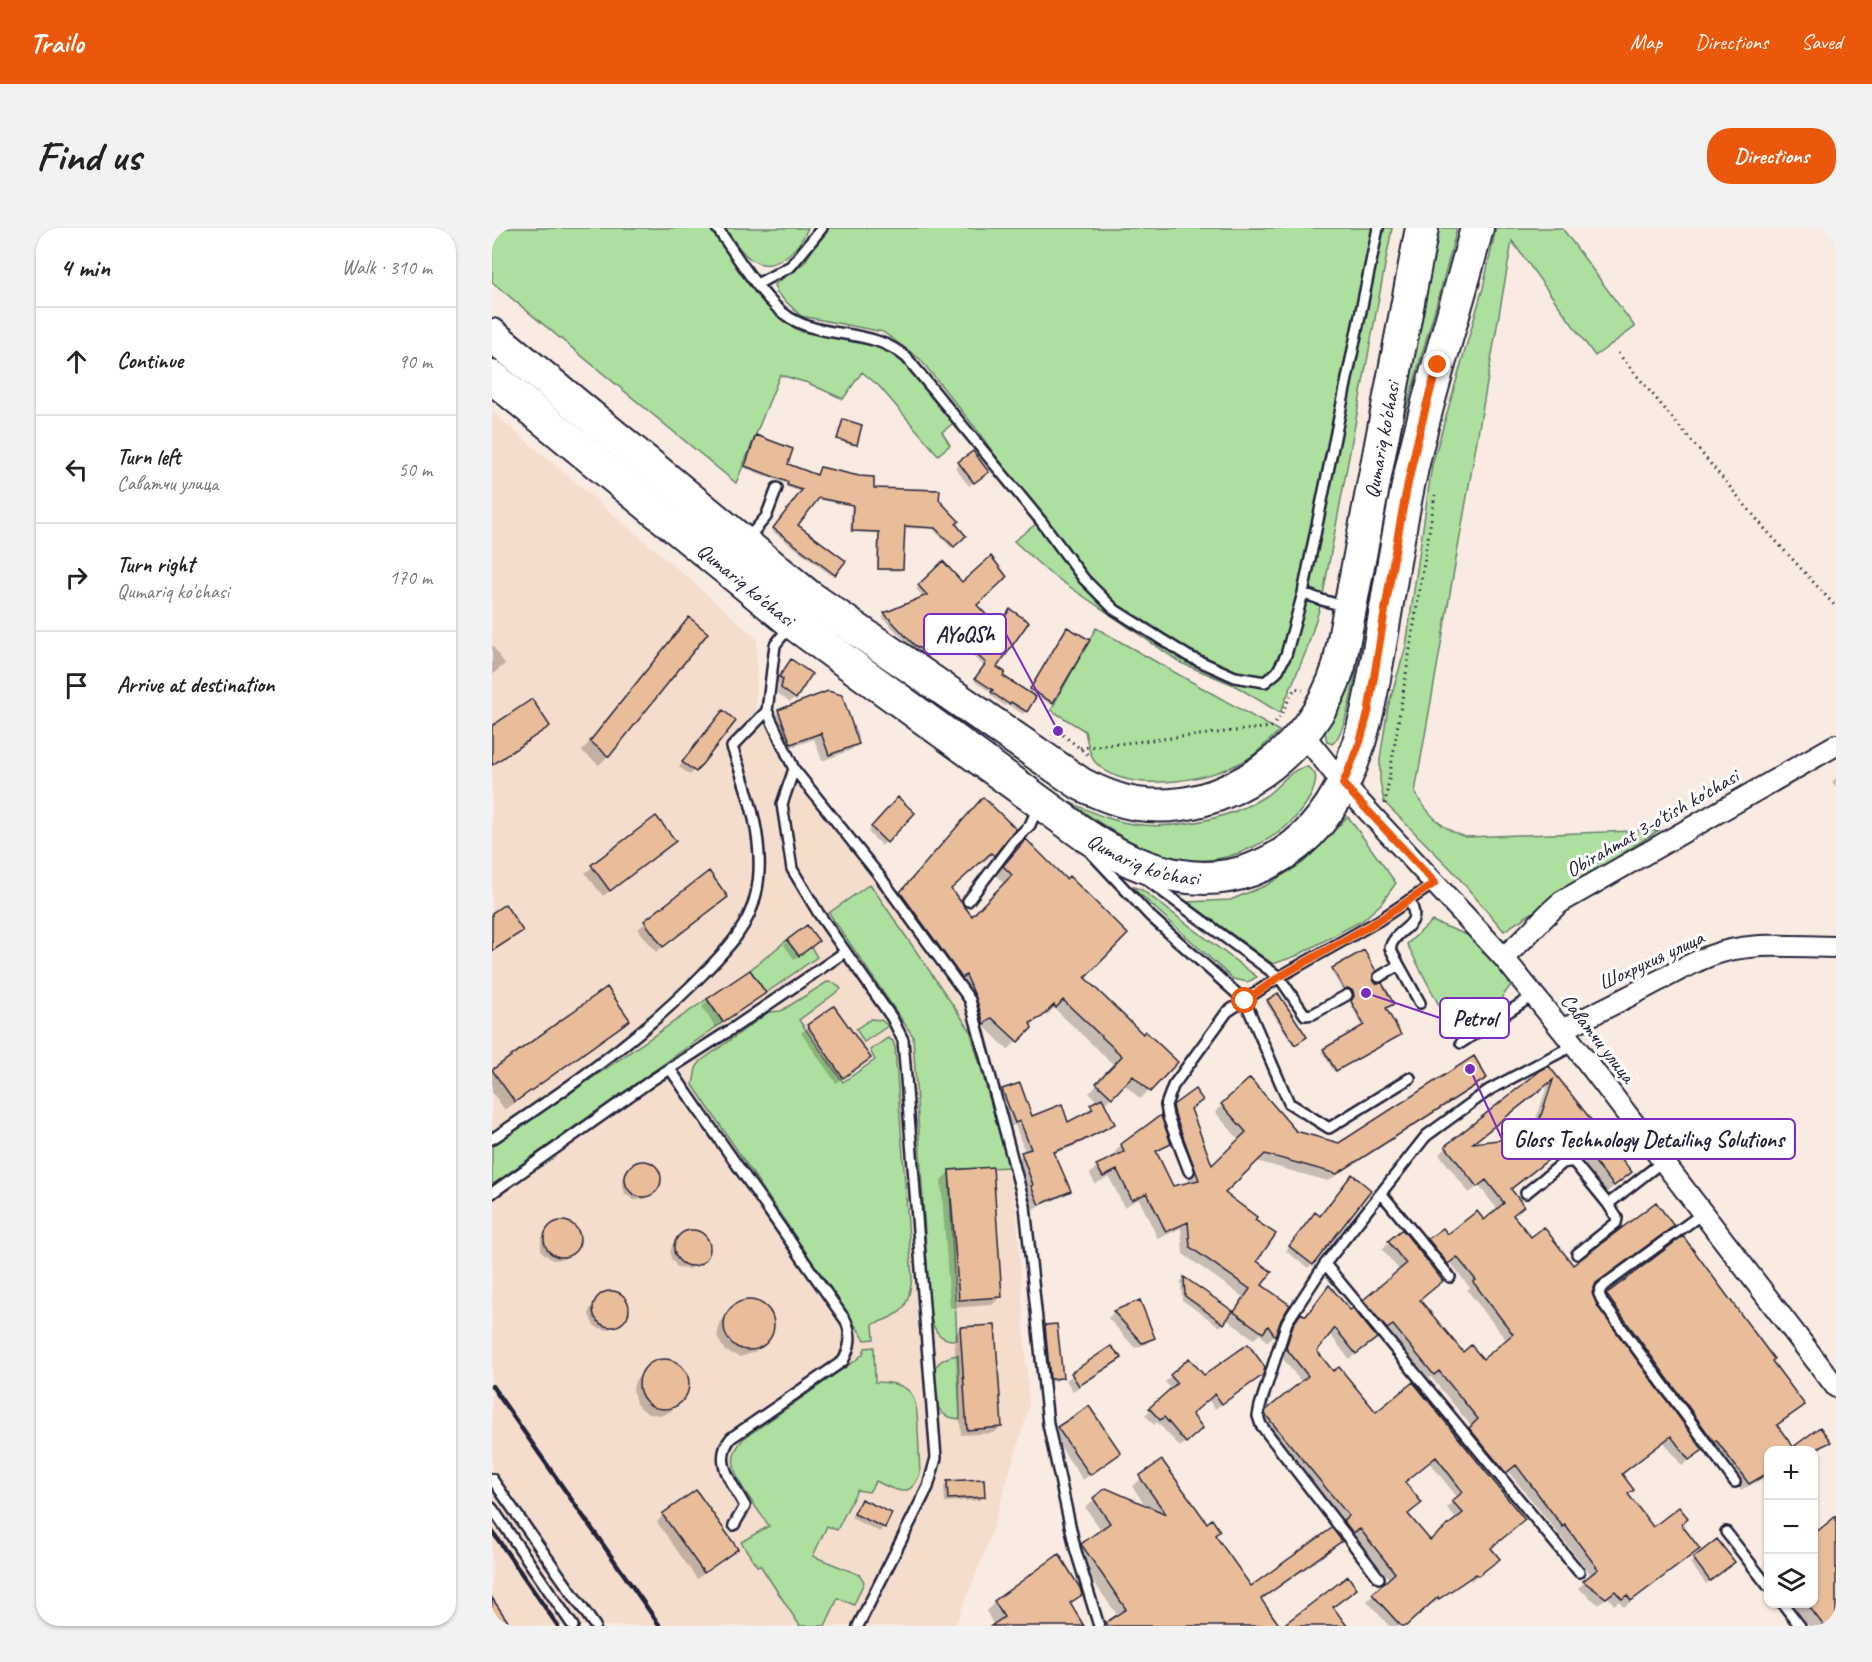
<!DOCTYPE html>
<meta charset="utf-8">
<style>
body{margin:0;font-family:Caveat,sans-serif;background:#f2f2f2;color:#222}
.controls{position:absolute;right:18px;bottom:18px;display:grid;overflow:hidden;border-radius:12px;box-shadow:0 2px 4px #0004}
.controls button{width:54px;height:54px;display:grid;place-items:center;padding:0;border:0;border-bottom:2px solid #e0e0e0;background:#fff;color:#222;font:30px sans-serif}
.stop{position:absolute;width:18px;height:18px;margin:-14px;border:4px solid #ea580c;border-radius:50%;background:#fff}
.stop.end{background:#ea580c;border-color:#fff;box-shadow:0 2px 6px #0008}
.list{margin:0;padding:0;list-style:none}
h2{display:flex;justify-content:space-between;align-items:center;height:78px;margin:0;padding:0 24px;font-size:26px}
h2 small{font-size:20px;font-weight:400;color:#767676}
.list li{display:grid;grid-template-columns:39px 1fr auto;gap:18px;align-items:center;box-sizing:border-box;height:108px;padding:0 24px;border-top:2px solid #e0e0e0}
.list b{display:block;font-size:22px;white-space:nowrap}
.list p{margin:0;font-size:20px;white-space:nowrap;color:#767676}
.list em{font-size:20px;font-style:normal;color:#767676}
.icon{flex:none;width:33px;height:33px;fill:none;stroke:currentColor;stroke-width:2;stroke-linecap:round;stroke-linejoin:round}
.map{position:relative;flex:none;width:1344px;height:1398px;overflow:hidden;border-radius:24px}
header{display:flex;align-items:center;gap:36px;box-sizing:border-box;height:84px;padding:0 30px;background:#ea580c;color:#fff}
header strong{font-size:28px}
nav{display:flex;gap:33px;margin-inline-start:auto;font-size:21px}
.intro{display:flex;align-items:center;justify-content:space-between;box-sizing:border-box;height:144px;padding:0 36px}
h1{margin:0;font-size:42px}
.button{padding:15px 27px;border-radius:24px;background:#ea580c;color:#fff;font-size:21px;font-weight:700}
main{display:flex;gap:36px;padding:0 36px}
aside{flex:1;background:#fff;border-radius:24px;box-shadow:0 2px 4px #0004}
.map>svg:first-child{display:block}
.built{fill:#f4ddcc}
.green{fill:#addf9f;stroke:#68806d;stroke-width:1.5}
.shadow{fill:#0003;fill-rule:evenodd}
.building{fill:#eabd9a;stroke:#22223b;stroke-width:1.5;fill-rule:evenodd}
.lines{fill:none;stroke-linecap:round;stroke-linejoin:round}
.lane-casing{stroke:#22223b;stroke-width:14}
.street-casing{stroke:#22223b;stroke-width:24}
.primary-casing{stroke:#22223b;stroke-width:36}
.path{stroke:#22223b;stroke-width:3;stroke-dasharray:1.5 4.5;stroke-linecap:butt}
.lane{stroke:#fff;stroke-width:9}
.street{stroke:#fff;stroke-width:20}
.primary{stroke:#fff;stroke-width:32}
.rail{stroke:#22223b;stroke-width:4.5}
.route{stroke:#ea580c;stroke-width:8}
.labels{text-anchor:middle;stroke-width:6;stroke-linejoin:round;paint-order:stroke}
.street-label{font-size:21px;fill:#22223b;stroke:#fff}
.leader{fill:none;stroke:#7b2cbf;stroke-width:2}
.callout-dot{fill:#7b2cbf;stroke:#fff;stroke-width:2}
.callout{fill:#fff;stroke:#7b2cbf;stroke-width:2}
.callout-label{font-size:22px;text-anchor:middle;font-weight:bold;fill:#22223b}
</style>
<header>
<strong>Trailo</strong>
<nav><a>Map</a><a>Directions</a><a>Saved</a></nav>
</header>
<div class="intro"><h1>Find us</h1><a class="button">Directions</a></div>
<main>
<aside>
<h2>4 min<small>Walk · 310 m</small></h2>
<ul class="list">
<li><svg class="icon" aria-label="ahead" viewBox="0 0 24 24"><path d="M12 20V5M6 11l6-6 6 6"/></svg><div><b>Continue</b></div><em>90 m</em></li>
<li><svg class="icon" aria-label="left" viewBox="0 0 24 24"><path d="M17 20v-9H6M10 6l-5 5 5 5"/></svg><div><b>Turn left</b><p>Саватчи улица</p></div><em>50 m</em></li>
<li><svg class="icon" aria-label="right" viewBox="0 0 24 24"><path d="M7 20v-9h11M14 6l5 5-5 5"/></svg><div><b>Turn right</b><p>Qumariq ko'chasi</p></div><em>170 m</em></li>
<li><svg class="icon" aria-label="arrive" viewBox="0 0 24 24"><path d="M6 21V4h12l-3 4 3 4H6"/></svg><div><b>Arrive at destination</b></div></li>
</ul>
</aside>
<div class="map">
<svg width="1344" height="1398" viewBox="0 0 1344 1398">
<rect width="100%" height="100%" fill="#f9ebe1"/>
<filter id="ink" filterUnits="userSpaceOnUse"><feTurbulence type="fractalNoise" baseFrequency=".0167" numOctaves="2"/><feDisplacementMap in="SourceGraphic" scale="12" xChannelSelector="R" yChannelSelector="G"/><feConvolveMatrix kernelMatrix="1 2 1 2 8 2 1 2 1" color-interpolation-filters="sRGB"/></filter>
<g filter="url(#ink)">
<path class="built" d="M0,184L209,361L265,411L264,480L385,656L475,783L517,939L525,987L537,1180L494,1322L463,1398H0Z"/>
<path class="green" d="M0,0H217L270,73C282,86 294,96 310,104L392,119L414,135L463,194L450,204L458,217L446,227L387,158L370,144L351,171L316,155L288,147L244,255L0,54Z
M233,0H316C307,21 281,49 257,30C247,22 240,10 233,0Z
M335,0H900L830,372L815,421L788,485L742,457L689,435L556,344L522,313L549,292L485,202L428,131L391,104L309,88L285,65L282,57L312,35Z
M943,0H965C948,70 925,137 908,207C893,264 883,323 874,381C870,406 858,505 840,516L835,514L833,504L851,469Z
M1004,0H1070L1143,99L1103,128L1020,13L923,564C935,585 950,602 974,609L1167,602L1012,703L960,642L892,574L888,553V531L896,479L914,418L940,237L991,60Z
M604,400L787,503C777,513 765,526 752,533C716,553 634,568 603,534C597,527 595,512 593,503L559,482Z
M816,539L823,546C827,561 810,583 799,594C788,605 776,612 761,619C690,655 634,613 577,574C591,580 605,587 619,591C667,606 734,594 775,567C788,558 799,539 816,539Z
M855,589L857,590L904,655L889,676L871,692L804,728L781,736L696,674L738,672L773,658L811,635Z
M378,656L478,802L517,939L457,942L465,1112C448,1113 443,1104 438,1089L421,808L337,685Z
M639,658L650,662L765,749L756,754L741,751Z
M940,693L985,711L1021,754L1000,783L962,806L915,716Z
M295,712L307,727L319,719L325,729L274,765L258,742Z
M335,754L343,755L349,761L307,792L351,854L383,832L378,822L396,810L401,813L403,820L420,1050C416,1081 411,1087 381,1096L382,1111L373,1112L201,857L204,840L209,833L277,784L289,783Z
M215,771L231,794L0,957V919Z
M379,791L389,792L396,798L372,814L364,801Z
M382,1119L383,1154C421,1154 425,1167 426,1202C427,1216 427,1230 428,1245C419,1272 403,1263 384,1253L377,1264L365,1262L345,1302L335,1298L321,1328L368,1347L372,1354L362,1377L346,1370L333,1398H308L268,1337L265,1338L249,1314L277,1298C266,1281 237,1248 242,1228C243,1221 247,1216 251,1211L364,1132L371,1126L373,1120Z
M466,1127L468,1191C444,1190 444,1175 442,1155C442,1149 440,1142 445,1137C450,1131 458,1128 466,1127Z"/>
<path class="shadow" d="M351,193L363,216L362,218L344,212Z
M264,209L294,237L324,248L328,241L380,262L446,273L462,296L472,307L459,320L441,301L411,300L410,341L408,343L385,342L386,305L358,304L359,278L324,271L304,297L352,333L340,348L280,303L310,264L294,259L295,256L252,240Z
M467,236L491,248L477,258L463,240Z
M451,336L483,377L503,439L534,483L531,486L515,476L513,478L498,467L500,465L482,453L492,438L467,417L465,420L451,408L431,426L419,419L390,389L432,370L424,361Z
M197,391L116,528L107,537L90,523Z
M573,402L596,413L558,476L537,463Z
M0,417L13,436L0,447Z
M295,437L302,470L298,474L285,465L287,456L284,454Z
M287,483L366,516L359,522L330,533L322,511L292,522L281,489Z
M227,488L242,493L198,547L187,539Z
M57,497L50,504L0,537V500Z
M1344,550V560L1340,554Z
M406,571L421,585L390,618L376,604Z
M483,580L522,602L492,635L489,633L458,661L480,690L513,657L504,647L525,621L591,750L651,808L684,834L648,871L632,856L612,877L621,896L616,901L583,918L561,926L578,963L572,968L541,981L534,965L537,963L525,931L533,924L523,897L518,899L506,868L511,863L540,890L575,896L595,886L594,883L606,874L597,865L622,837L562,780L555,787L552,785L516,822L491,797L483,803L476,779L465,755L461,757L400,674Z
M164,590L175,620L111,668L93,645Z
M216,645L234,669L164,724L146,701Z
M0,686L29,703L0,724Z
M296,713L321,717L302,731L292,717Z
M841,741L879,753L905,808L842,844L830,824L871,800L858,775L861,770L859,765L853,761L850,762L839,743Z
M115,761L136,791L128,800L13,882L0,864V844Z
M272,764L224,800L210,779L216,772Z
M776,773L811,811L801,817L774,775Z
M341,780L377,830L344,855L309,805Z
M1057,840L1131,951L1115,964L1077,915L1018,962L1020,988L1038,1011L1081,1039L1173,1004L1103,1057L1099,1068L1104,1080L1209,1222L1190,1238L1172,1214L1128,1247L1135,1267L1161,1301L1188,1297L1200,1327L1132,1379L1127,1373L1122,1377L1116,1369L1106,1376L1086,1360L1100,1348L1016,1243L1007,1251L971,1208L980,1199L939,1149L934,1153L865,1079L908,1043L890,1021L910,1004L927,1073L970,1126L991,1133L1015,1113L975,1062L978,1060L958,1034L948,1041L930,1019L950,1002L955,1008L992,994L1006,982L987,958L977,965L947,926L1049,844ZM1056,856L1039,905L1032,911L978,917Z
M993,849L986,857L836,953L764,933L730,966L761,992L763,1033L768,1058L787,1091L782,1107L775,1114L768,1106L762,1111L734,1091L728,1099L690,1072L689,1053L692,1050L741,1085L751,1069L691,1026L689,1000L666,1011L647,971L632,979L617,949L603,956L598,946L605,938L624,929L622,925L629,917L668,889L677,915L664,926L681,960L698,956L675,895L674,887L682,879L709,872L698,882L720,940L748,913L723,884L730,877L803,904L847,917Z
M146,935L157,936L165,942L167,947L166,958L154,971L142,972L133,966L130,956V951L137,942Z
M458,943L509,1068L500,1077L458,1080L449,952Z
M819,990H827L820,1036L816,1040L794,1023Z
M65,996H75L83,1002L86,1007L85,1018L72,1031L61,1032L52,1026L49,1022V1011L56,1002Z
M200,1003L209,1007L216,1015L215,1027L207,1036L196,1041L185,1039L179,1030L178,1025L181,1015L190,1006Z
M114,1065H124L132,1071L135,1082L130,1093L115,1102L104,1099L101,1096L97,1086L98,1081L104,1072Z
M831,1065L877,1116L857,1131L837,1105L823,1123L841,1146L883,1187L921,1156L997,1320L999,1337L979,1353L977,1351L941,1376L939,1374L912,1398H897L875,1373L898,1352L861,1306L854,1311L846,1300L851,1294L768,1193L775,1183L810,1155L788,1127L795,1105L803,1093L809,1087L813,1089ZM937,1234L966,1270L955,1280L965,1292L937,1314L915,1287L911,1255Z
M1115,1067L1278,1133L1311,1177L1284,1198L1301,1221L1337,1213L1322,1225V1222H1276V1248L1249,1262L1108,1074Z
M253,1073L268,1077L279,1088L280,1104L263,1124L248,1129L233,1123L225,1109L228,1094L246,1076Z
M622,1084L661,1109L654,1116L643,1120L616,1090Z
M554,1098L569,1149L565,1153L554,1154L549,1102Z
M469,1100L508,1199L502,1205L469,1207L462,1107Z
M619,1120L627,1130L581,1163L574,1152Z
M169,1133L184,1136L194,1147L195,1163L179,1183L171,1187L156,1186L144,1176L141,1161L143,1153L155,1139Z
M769,1147L723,1181L716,1171L698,1187L703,1206L688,1219L665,1194L662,1197L653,1187L680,1162L673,1154L679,1148L712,1149Z
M566,1201L627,1225L591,1252L560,1207Z
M670,1234L759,1360L848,1313L840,1322L768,1373L786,1398H615L626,1388L581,1325L610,1303L593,1279L614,1262L655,1280L640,1258Z
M456,1254L492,1268L488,1272L453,1274L452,1258Z
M369,1272L398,1286L388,1304L359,1290Z
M171,1287L244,1321L205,1351L165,1294Z
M1344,1290V1398H1317L1299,1376H1322V1308Z
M1202,1331L1237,1338L1214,1356L1198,1335Z
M589,1367L578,1377L590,1398H502L494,1383L503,1374Z"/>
<path class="building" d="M351,191L370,197L365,217L345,211Z
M264,207L301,221L296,236L325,247L328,239L367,248L382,249V260L448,262L447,272L467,293L464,296L474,308L462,319L443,300L413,298L411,341H386L387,304L360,303L361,277L327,270L306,297L354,333L343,347L281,300L310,262L295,257L296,254L253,238Z
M481,223L497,244L482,255L466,234Z
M499,328L515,349L485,377L506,399L518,381L537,394L505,439L513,444L511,448L544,469L535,484L519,474L517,476L499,464L501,462L483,450L494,435L471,415L468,418L454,406L435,425L422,417L392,385L435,367L426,357L451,333L470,354Z
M197,389L216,405L117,529L98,513Z
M575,399L598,412L561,475L538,461Z
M299,431L320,446L304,471L289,460L291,451L287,449Z
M336,463L350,467L367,516L337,527L329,505L299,516L286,482Z
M40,471L58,498L0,537V498Z
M231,482L244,493L204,544L190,534Z
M406,569L423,585L395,615L379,599Z
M491,569L524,601L502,628L499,625L459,661L480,688L520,647L511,638L534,611L574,651L577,648L636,706L593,750L651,806L653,803L686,834L658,864L641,848L620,870L604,855L630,828L571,772L564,780L562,777L550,789L538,795L540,800L526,814L500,790L492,796L484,770L474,747L470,750L408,664Z
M164,588L184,613L118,663L99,637Z
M217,643L236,669L171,719L152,693Z
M13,676L31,703L0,723V685Z
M315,697L327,713L307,728L295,712Z
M872,722L884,743L881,746V752L884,755H890L902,776L894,780L909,807L844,843L831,821L872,797L859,773L862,768L861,763L856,760L852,761L840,740Z
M258,742L274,765L231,794L215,771Z
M115,759L138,792L23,874L0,842Z
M786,765L815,809L803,817L775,772Z
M342,778L379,830L351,850L315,797Z
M982,828L995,850L845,946L773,926L733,965L765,989L763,992L784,1006L765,1033L780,1044L770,1057L798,1077L789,1092L783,1108L776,1098L771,1105L742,1084L758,1061L698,1019L696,994L674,1004L655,965L640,972L625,942L611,949L604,937L632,924L629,916L669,887L679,916L664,923L681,958L707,952L683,887L681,877L703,861L711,872L699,881L720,937L754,904L729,876L758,850L804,903L847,915Z
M1057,838L1140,944L1122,958L1084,910L1019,961L1032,978L1021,987L1039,1009L1052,999L1081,1037L1164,974L1182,998L1111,1050L1104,1055L1100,1065L1106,1079L1211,1222L1197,1232L1179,1208L1130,1246L1142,1262L1136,1266L1161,1299L1187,1279L1196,1290L1189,1296L1208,1321L1139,1373L1135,1367L1130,1371L1123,1363L1114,1370L1091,1353L1106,1341L1073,1297L1071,1299L1024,1237L1014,1245L977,1200L986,1191L947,1143L942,1147L901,1097L895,1101L871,1072L914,1036L896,1013L910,1001L951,1053L928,1072L971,1124L979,1117L991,1131L1021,1106L981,1054L984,1052L965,1029L956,1036L936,1011L951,1000L956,1006L985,983L992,992L1012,975L994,952L985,959L953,918L1049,842ZM1061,852L1045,899L1032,909L981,915Z
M528,855L540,888L570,876L576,894L601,881L598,876L610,870L623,896L590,913L562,924L579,963L547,977L539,958L541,957L529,924L539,921L528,893L523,895L510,861Z
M133 951a18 18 0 1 1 36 0a18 18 0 1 1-36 0Z
M501,939L510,1069L467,1072L457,942Z
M860,946L879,962L821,1037L797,1018L823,984L828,988Z
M52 1011a18 18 0 1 1 36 0a18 18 0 1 1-36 0Z
M182 1020a18 18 0 1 1 36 0a18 18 0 1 1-36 0Z
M1191,1008L1282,1131L1280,1133L1313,1177L1285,1197L1301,1219L1328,1199L1339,1214L1322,1222H1276V1245L1257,1256L1224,1212L1222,1214L1114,1066Z
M692,1049L741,1083L732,1096L693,1068Z
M837,1057L858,1082L861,1080L885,1110L864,1126L843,1100L825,1123L841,1143L847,1139L884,1184L921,1154L1033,1292L999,1320L1008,1331L986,1348L984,1346L947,1371L946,1369L914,1398H909L880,1366L903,1345L868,1301L861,1305L851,1292L857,1288L773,1186L774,1182L816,1148L794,1120L801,1097L809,1085L814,1088ZM944,1229L971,1264L960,1273L971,1285L938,1312L916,1286L930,1275L913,1254Z
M101 1081a18 18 0 1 1 36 0a18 18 0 1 1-36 0Z
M232 1097a25 25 0 1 1 50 0a25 25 0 1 1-50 0Z
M648,1072L663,1110L650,1115L621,1083Z
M565,1096L571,1150L558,1151L553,1097Z
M503,1097L510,1199L475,1202L468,1099Z
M756,1116L773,1139L771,1147L730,1176L723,1166L700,1186L711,1200L694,1215L672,1189L668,1192L657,1180L685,1155L678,1147L697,1130L712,1147Z
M619,1118L630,1130L587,1158L579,1145Z
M147 1156a25 25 0 1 1 50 0a25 25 0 1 1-50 0Z
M597,1178L629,1225L598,1247L565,1199Z
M670,1232L715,1295L720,1291L728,1303L723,1307L759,1358L840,1300L850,1313L769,1371L788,1398H614L613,1395L634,1381L589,1316L618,1295L601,1270L614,1260L674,1286L647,1248Z
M492,1251L493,1269L456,1271L455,1253Z
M204,1262L246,1321L212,1345L170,1286Z
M369,1271L400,1285L393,1300L362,1286Z
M1344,1288V1398H1332L1315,1376H1322V1306Z
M1225,1311L1243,1334L1218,1353L1201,1330Z
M567,1326L588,1360L590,1367L578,1375L592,1398H499L512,1389L502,1373Z
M856,1348L865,1361L841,1379L855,1398H790Z
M0,1370L19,1398H0Z"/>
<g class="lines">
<defs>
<path id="lane" d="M225,0C244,26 271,73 298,90C334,112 380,99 415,130L549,293L592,351L623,382L696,428L743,449L773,454L785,444L794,427L811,365L886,0
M265,56L299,38L330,0
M255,311L274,289L285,260
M811,365L830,372L855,379
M297,399L283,417L275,483L302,541L386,646L478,772L533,978L556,1196L583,1320L607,1398
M302,541L290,576L300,641L327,686L400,790L411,812L444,1230L436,1259L366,1398
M600,626L658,688L753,773L797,875L837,900L918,850
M655,652L787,749L813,787L821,786L855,767
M476,673L521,614L538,597L546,579
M907,737L928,775
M887,749L907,737L898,720C905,697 933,701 917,672
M969,815L1042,767
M178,841L354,1093C360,1108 359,1118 351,1133L239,1210C220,1233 241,1256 253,1278L242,1297
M0,911C75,861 149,810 212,745C234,722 257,699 264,666C275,618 256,564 240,519L275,483
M697,943L676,889L674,877L681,858L735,784L787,749L886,693L943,655
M0,965L160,852L243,799L353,724
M889,965L958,1049
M1034,965L1071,935L1081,933L1116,976L1171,933
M1211,985L1115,1055L1109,1060L1107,1066L1111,1075L1243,1254
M1085,1026L1124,995L1125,990L1116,976
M833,1036L1087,1344
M0,1251L103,1398
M0,1280L81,1398
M1234,1304L1276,1358
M887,1350L769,1197L766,1188L768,1178L795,1094L833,1036L934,908L997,862L1082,817
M1291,1376L1308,1398"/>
<path id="street" d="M811,506L851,556L1011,729L1082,817L1344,1159
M1011,729C1033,713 1048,691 1069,674L1344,517
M1070,802C1101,786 1133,771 1164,754C1190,741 1214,726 1243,721C1276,715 1311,719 1344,719"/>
<g id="primary">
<path id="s1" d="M0,107L316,368L589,556C607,565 625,573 645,576C734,589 822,521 847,438L930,0"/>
<path id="s2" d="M0,149L301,395L593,607C642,640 700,663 759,642C860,605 874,497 890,405C898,356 906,307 916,258C934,170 963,87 985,0"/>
</g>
</defs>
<use href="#lane" class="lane-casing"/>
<use href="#street" class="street-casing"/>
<use href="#primary" class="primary-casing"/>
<path class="path" d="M1126,125L1273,301L1344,379
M566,503L599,529
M588,520L779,499L786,492L803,460L811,462
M893,576L943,267"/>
<use href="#lane" class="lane"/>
<use href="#street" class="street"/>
<use href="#primary" class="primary"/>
<path class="rail" d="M0,1158L168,1398
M0,1303L66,1398"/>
</g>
</g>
<g class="lines" filter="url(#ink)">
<path class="route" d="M753,773L787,749L886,693L943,655L851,556L868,514L876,485C896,369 911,250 946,137"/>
</g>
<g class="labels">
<g class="street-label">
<text dy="7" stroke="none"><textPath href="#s1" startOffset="1296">Qumariq ko'chasi</textPath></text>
<text dy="7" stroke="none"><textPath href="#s2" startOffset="328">Qumariq ko'chasi</textPath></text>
<text transform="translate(1160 595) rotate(-30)" y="7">Obirahmat 3-o'tish ko'chasi</text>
<text dy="7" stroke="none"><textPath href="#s2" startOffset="814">Qumariq ko'chasi</textPath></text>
<text transform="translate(1159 732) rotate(-25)" y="7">Шохрухия улица</text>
<text transform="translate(1106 810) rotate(52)" y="7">Саватчи улица</text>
</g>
</g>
<path class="leader" d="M566 503L514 406M874 765L948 790M978 841L1010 911"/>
<g class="callout-dot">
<circle cx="566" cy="503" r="6"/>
<circle cx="874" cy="765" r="6"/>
<circle cx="978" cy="841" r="6"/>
</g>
<g class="callout">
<rect x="432" y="386" width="82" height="40" rx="6"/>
<rect x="948" y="770" width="69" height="40" rx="6"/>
<rect x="1010" y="891" width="293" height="40" rx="6"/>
</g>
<g class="callout-label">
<text x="473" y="414">AYoQSh</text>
<text x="983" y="798">Petrol</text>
<text x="1157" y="919">Gloss Technology Detailing Solutions</text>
</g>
</svg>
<div class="controls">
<button>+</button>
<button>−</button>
<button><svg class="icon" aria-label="layers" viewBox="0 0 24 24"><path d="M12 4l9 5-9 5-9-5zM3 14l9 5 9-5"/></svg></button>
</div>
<div class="stop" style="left:753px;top:773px"></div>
<div class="stop end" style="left:946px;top:137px"></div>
</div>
</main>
